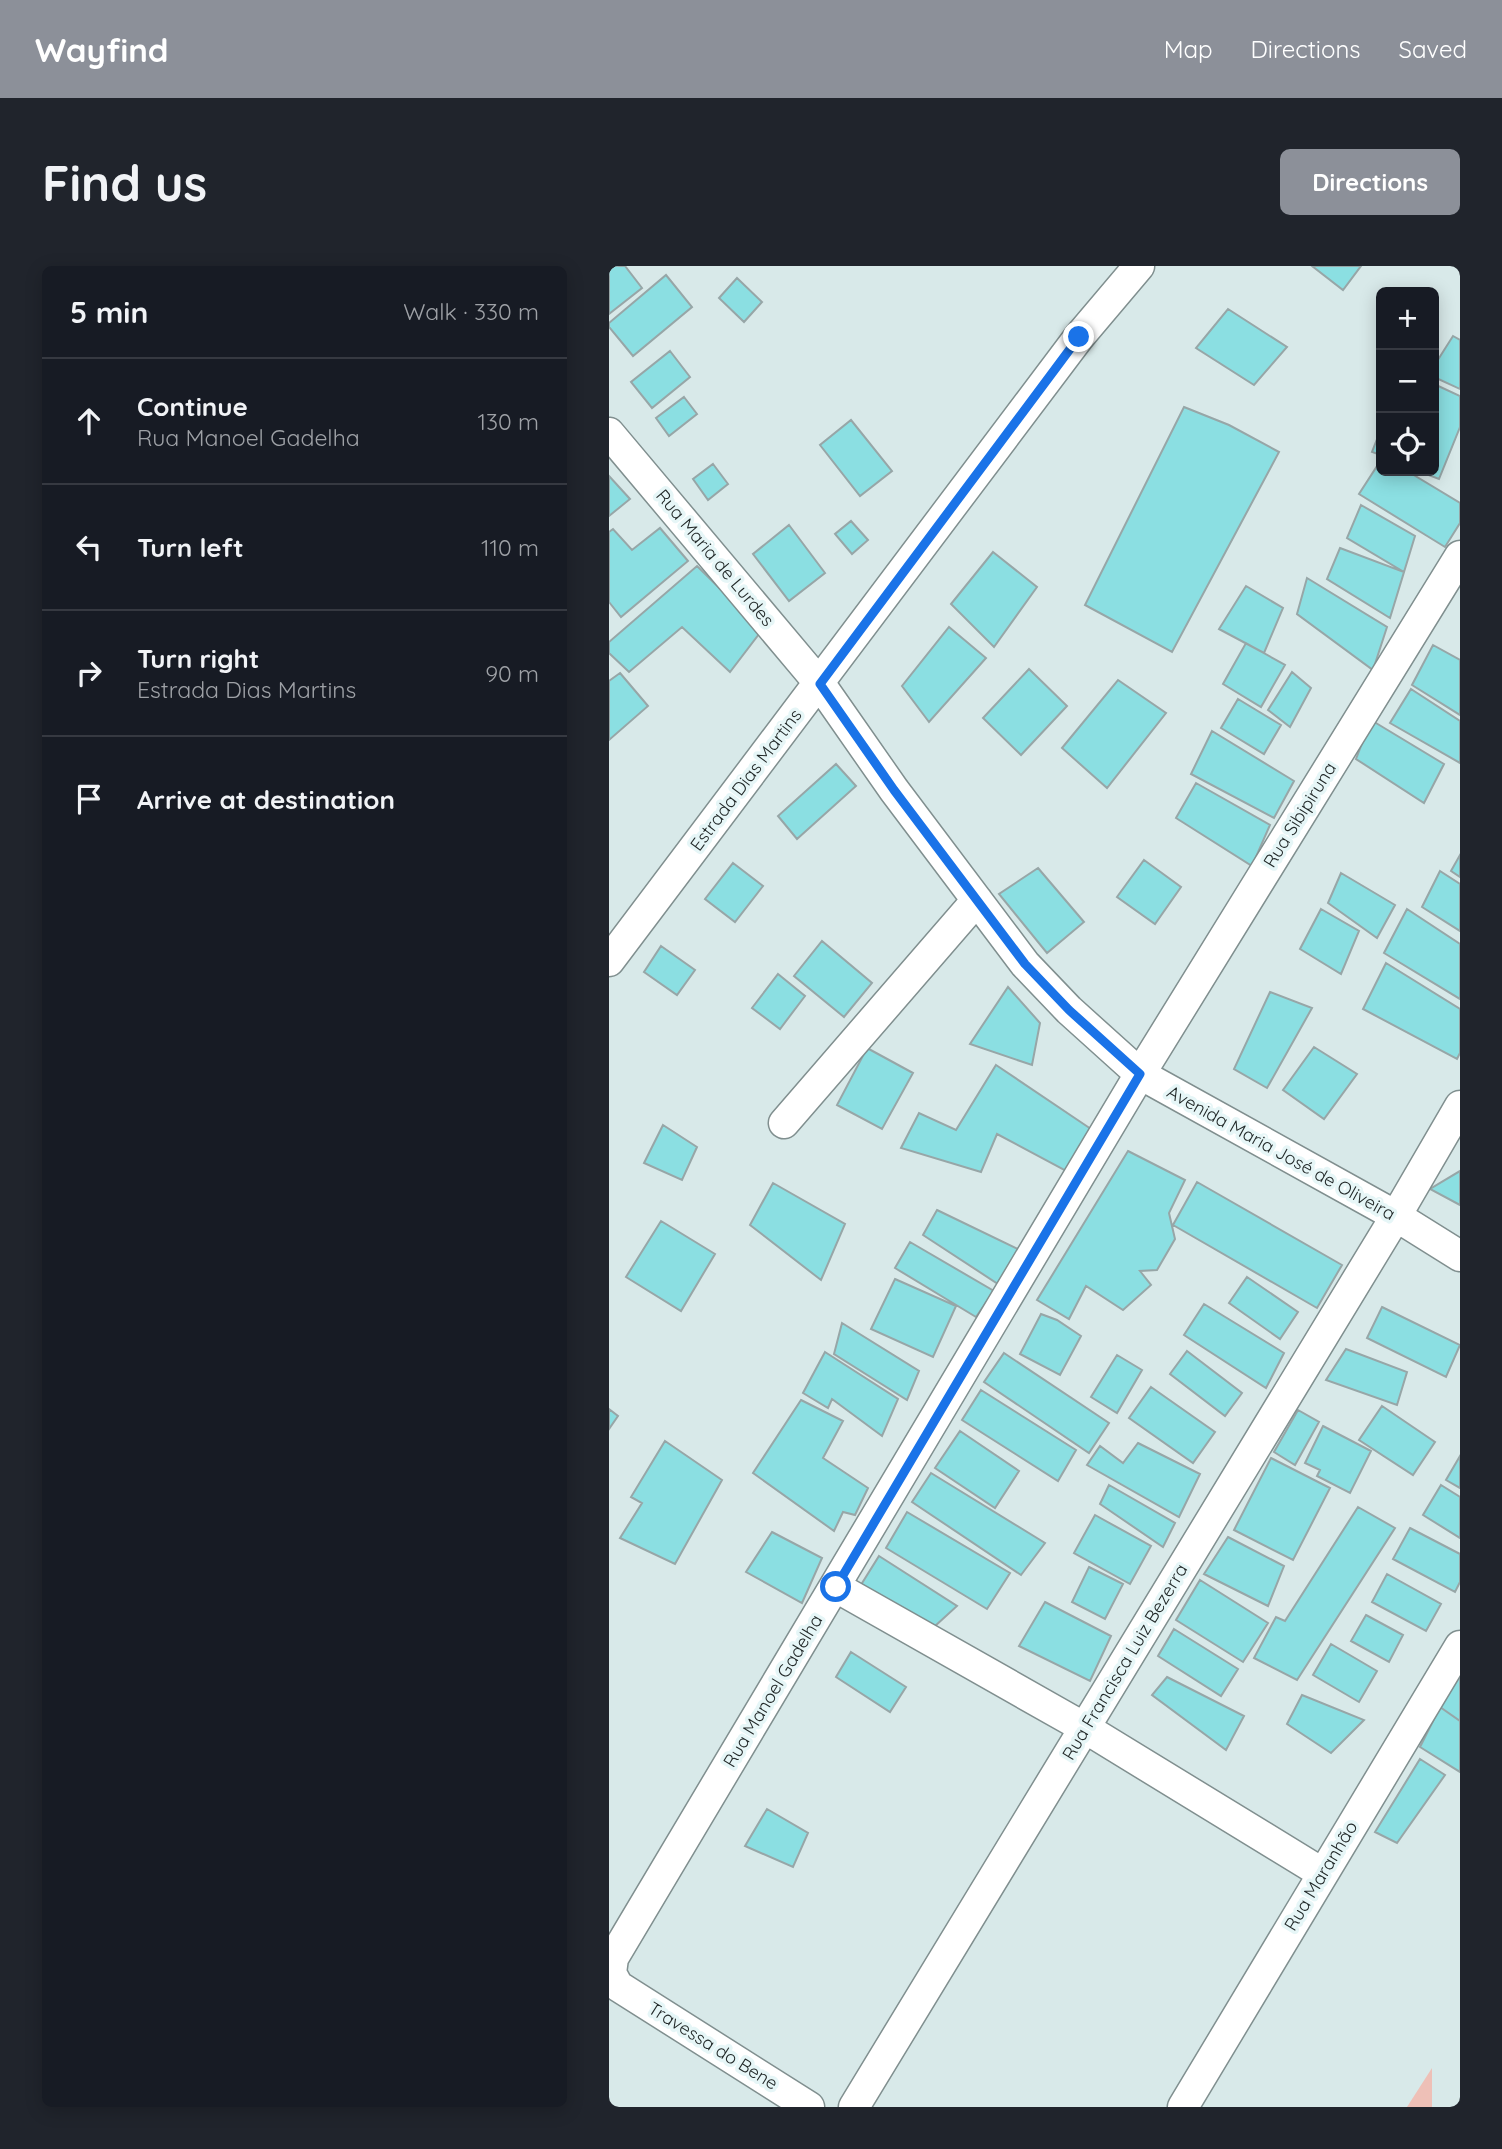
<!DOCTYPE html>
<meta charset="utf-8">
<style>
body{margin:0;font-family:Quicksand,sans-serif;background:#20242c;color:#f1f3f6}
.controls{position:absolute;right:21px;top:21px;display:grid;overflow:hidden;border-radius:10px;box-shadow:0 4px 18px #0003}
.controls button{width:63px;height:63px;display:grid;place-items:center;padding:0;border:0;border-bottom:2px solid #363941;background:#171b24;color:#f1f3f6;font:35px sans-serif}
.stop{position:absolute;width:21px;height:21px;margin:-16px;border:5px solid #1a73e8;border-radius:50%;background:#fff}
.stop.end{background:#1a73e8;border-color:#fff;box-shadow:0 2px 7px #0008}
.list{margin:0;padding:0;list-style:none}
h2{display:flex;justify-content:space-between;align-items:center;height:91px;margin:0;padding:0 28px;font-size:30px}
h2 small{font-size:23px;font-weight:400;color:#9ea1a6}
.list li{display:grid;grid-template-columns:46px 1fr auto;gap:21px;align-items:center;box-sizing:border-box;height:126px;padding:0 28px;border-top:2px solid #363941}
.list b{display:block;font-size:26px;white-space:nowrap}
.list p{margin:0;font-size:23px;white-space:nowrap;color:#9ea1a6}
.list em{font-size:23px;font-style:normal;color:#9ea1a6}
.icon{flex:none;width:38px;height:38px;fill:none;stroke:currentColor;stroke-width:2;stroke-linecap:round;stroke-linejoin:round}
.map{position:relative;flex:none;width:851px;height:1841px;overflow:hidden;border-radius:10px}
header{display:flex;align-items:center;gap:42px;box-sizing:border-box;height:98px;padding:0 35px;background:#8c9099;color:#fff}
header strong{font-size:33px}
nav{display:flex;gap:38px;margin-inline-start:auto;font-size:24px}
.intro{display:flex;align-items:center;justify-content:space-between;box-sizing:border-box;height:168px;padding:0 42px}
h1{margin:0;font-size:49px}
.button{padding:18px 32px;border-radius:10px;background:#8c9099;color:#fff;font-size:24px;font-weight:700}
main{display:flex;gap:42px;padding:0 42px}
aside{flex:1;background:#171b24;border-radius:10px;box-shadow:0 4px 18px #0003}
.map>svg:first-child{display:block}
.green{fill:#eec0b7}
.building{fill:#8bdfe2;stroke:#97a6a7;stroke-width:2}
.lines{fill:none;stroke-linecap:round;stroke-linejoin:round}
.minor-casing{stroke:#808f8f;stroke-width:33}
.minor{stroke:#fff;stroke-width:30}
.route{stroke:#1a73e8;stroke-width:9}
.labels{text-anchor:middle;stroke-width:7;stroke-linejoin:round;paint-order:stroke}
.street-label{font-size:18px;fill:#222929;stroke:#e6f6f7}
</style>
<header>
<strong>Wayfind</strong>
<nav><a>Map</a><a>Directions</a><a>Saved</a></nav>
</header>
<div class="intro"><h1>Find us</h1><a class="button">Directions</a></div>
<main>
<aside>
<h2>5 min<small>Walk · 330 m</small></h2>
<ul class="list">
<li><svg class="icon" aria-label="ahead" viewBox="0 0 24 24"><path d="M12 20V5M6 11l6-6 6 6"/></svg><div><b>Continue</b><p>Rua Manoel Gadelha</p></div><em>130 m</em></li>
<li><svg class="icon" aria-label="left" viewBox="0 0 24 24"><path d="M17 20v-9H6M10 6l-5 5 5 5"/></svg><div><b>Turn left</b></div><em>110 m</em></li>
<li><svg class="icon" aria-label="right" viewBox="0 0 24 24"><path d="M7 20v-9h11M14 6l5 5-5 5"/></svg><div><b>Turn right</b><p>Estrada Dias Martins</p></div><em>90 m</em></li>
<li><svg class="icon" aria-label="arrive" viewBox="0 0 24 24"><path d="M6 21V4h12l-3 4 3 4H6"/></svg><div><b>Arrive at destination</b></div></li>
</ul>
</aside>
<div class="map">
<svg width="851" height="1841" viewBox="0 0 851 1841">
<rect width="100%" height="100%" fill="#d8e9e9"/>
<path class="green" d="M823,1802V1841H798Z"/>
<path class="building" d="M0,0H16L33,22L0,48Z
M703,0H752L734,24Z
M57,9L83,41L24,90L0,61V57Z
M128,12L153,36L135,56L110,32Z
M619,43L678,81L645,119L587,82Z
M844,70L851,74V123L825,111V100Z
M61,85L81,111L43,142L22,116Z
M825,118L851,130V161L830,213L809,205H825Z
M75,131L88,148L60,170L47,152Z
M575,141L620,159L670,186L563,386L476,339Z
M242,154L283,205L251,230L211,179Z
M772,163V189L763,186Z
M772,194V205H798L851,237V257L836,281L750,228Z
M104,198L119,218L99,234L84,213Z
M0,210L21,233L0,250Z
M752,239L806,270L795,306L738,272Z
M242,255L259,274L243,288L226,268Z
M180,259L216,307L180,335L144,288Z
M51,262L79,295L12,351L0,336V266L4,263L23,284Z
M731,282L795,306L781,352L718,313Z
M384,286L428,321L385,381L342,338Z
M88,300L153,364L121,406L73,361L20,406L0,387V376Z
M698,312L778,361L764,404L688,348Z
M637,320L674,342L655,387L610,363Z
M340,361L377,392L320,456L293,420Z
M637,377L676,399L652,441L614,418Z
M824,379L851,394V449L803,419Z
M420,403L458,440L412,489L374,452Z
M683,406L702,422L681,461L659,444Z
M11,407L39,440L0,474V415Z
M509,414L557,447L498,522L453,482Z
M802,423L851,455V497L781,457Z
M629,433L672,459L655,488L612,462Z
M762,454L835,498L815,537L747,493Z
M603,465L685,515L665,552L582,508Z
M227,498L247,520L188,573L169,550Z
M587,517L661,559L643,600L567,552Z
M851,589V611L842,605Z
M535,594L572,621L546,658L508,631Z
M124,597L154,620L126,656L96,633Z
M429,602L475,656L438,687L390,628Z
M831,605L851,618V665L813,641Z
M732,607L786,639L768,672L719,637Z
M712,643L750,665L732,708L691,683Z
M798,643L851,678V733L775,687Z
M213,675L263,717L235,751L185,710Z
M52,680L86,704L68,729L35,706Z
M777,697L851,743V787L848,793L754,743Z
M169,708L196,730L171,763L143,742Z
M399,721L431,757L423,799L361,778Z
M661,726L703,742L658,822L625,803Z
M705,781L748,808L715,853L674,824Z
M258,782L304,807L273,863L228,839Z
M387,799L482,863L459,906L388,868L372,906L292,882L310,847L347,864Z
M54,859L88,881L73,914L35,897Z
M519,885L576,914L560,947L566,973L548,1004L531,1005L542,1019L514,1044L477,1020L460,1053L428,1034Z
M851,905V939L821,923Z
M588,916L733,999L708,1042L564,959Z
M164,917L236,958L212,1014L141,959Z
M328,944L409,983L389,1018L314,969Z
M52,955L106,988L72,1045L17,1011Z
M301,976L385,1025L367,1051L286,1002Z
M638,1011L689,1046L671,1073L620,1037Z
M286,1013L347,1040L324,1091L262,1063Z
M595,1038L675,1087L657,1122L575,1069Z
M773,1041L851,1079L837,1111L758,1072Z
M432,1048L448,1054L472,1070L451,1109L411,1088Z
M233,1057L310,1105L298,1134L225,1088Z
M737,1083L798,1106L788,1139L717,1114Z
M578,1085L633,1127L616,1150L561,1108Z
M216,1086L289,1133L273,1170L223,1133L219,1142L194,1127Z
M395,1087L500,1157L480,1187L375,1116Z
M508,1089L533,1104L508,1147L482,1131Z
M542,1121L606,1166L584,1197L520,1152Z
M372,1124L467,1184L449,1215L353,1154Z
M192,1134L234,1155L214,1192L259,1222L246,1249L234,1246L225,1265L144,1207Z
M773,1140L826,1176L804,1209L750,1174Z
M0,1143L9,1150L0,1163Z
M689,1144L710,1156L686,1199L665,1186Z
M714,1160L762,1185L741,1227L708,1210L711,1204L696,1197Z
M351,1165L410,1205L386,1242L326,1202Z
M56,1175L113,1214L66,1298L11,1272L33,1237L22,1231Z
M529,1177L591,1208L570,1251L478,1199L491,1180L514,1197Z
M851,1190V1222L837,1214Z
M662,1192L721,1222L684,1294L625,1264Z
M322,1207L436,1277L412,1309L303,1236Z
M500,1219L566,1257L554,1281L491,1238Z
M832,1219L851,1231V1272L814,1249Z
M749,1241L786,1262L688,1414L645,1392L667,1351L676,1355Z
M298,1246L401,1307L378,1343L277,1282Z
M486,1249L542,1280L521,1318L465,1287Z
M801,1262L851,1288V1316L846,1326L784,1293Z
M163,1266L213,1292L193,1337L137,1306Z
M619,1271L675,1300L659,1340L595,1308Z
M270,1290L348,1340L326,1360L245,1330Z
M480,1301L514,1318L496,1353L463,1336Z
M778,1308L832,1338L817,1365L763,1336Z
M591,1314L659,1357L634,1396L567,1354Z
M436,1336L502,1370L481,1415L410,1380Z
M757,1349L794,1369L780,1396L742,1375Z
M565,1363L629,1403L612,1430L549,1390Z
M722,1378L768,1405L750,1436L704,1409Z
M242,1386L297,1421L281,1446L227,1411Z
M851,1405V1455L831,1441Z
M558,1411L635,1450L617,1484L543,1429Z
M693,1429L755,1454L722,1487L678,1458Z
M831,1441L851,1455V1506L811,1481Z
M811,1493L836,1509L788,1577L766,1566Z
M158,1543L199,1567L184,1601L136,1580Z"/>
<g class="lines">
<defs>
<path id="minor" d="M0,167L211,418L285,524L416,698L460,744L531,808L787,950L851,990
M0,695L470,71L530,0
M175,857L368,634
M227,1321L476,1462L713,1607
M200,1841L9,1720L2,1707L4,1692L531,808L851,290
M245,1841L787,950L851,840
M574,1841L851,1380"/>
</defs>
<use href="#minor" class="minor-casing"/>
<use href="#minor" class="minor"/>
</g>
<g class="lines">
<path class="route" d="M227,1321L531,808L460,744L416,698L285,524L211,418L470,71"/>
</g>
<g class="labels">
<g class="street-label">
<text transform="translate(106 292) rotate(50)" y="6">Rua Maria de Lurdes</text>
<text transform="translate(137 514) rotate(-53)" y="6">Estrada Dias Martins</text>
<text transform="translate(691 549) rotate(-58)" y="6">Rua Sibipiruna</text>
<text transform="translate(672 887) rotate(29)" y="6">Avenida Maria José de Oliveira</text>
<text transform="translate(516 1396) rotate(-59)" y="6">Rua Francisca Luiz Bezerra</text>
<text transform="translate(164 1425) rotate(-59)" y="6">Rua Manoel Gadelha</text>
<text transform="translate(712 1610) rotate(-59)" y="6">Rua Maranhão</text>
<text transform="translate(104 1780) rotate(32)" y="6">Travessa do Bene</text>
</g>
</g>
</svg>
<div class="controls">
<button>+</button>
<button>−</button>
<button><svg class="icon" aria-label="locate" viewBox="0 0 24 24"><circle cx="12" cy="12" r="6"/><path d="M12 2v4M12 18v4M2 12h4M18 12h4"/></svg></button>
</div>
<div class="stop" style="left:227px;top:1321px"></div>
<div class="stop end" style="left:470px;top:71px"></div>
</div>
</main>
